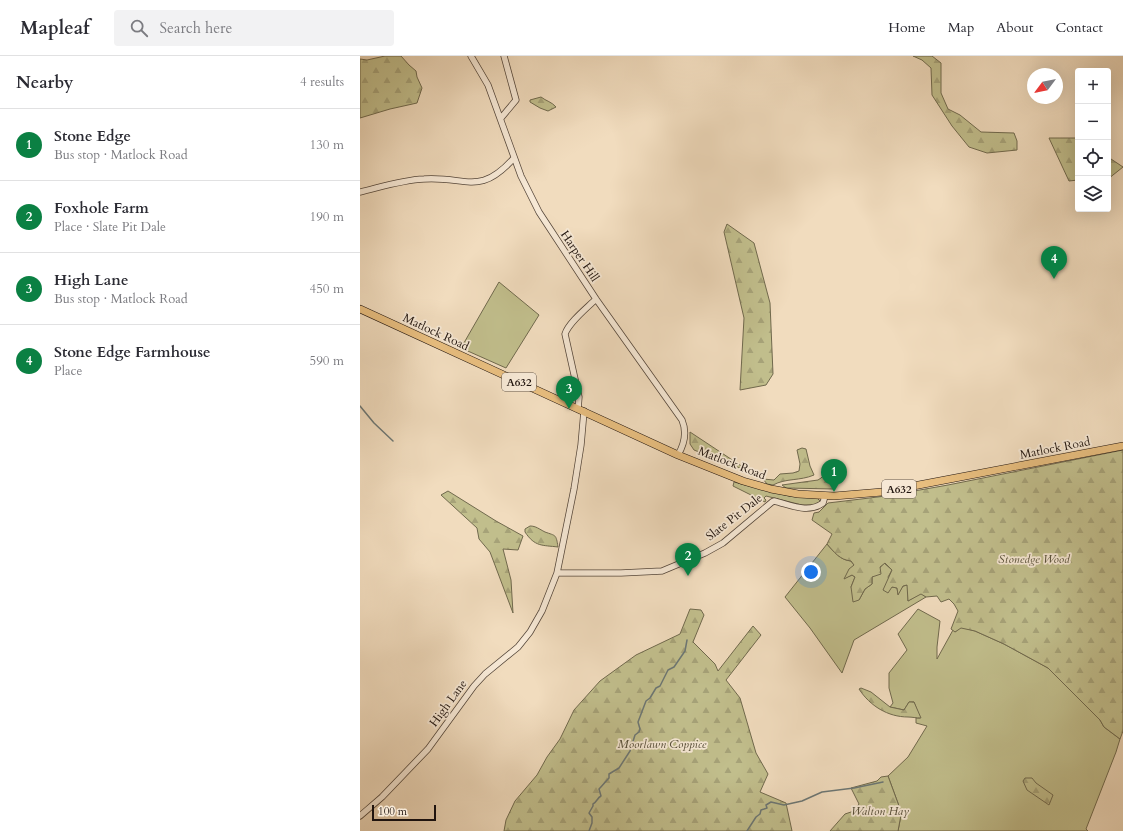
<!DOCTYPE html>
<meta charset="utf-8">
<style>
body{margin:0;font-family:Cardo,serif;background:#f2f2f3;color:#2b2b33}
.controls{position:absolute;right:12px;top:12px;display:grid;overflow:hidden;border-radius:4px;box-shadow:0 4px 16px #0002}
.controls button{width:36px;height:36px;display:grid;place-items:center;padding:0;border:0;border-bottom:1px solid #e1e1e2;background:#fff;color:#2b2b33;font:20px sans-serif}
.compass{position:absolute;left:667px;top:12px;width:36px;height:36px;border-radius:50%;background:#fff;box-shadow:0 4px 16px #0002;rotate:238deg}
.scale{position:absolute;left:12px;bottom:10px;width:64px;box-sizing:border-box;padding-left:4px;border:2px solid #20140e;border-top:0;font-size:11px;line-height:14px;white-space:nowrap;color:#20140e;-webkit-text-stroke:3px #f6e8d5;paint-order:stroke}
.you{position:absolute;left:451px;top:516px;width:14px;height:14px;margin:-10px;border:3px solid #fff;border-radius:50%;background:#1a73e8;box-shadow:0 0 0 6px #1a73e833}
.badge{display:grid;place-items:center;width:26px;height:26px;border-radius:50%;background:#0b8043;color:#fff;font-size:13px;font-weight:700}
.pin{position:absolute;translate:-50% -33px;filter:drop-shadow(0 1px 2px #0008)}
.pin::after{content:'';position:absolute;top:21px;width:14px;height:12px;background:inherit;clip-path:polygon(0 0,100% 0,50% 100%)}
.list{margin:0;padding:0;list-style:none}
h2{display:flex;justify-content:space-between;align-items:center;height:52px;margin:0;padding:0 16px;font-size:17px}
h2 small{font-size:13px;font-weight:400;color:#7c7c81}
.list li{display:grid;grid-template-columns:26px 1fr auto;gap:12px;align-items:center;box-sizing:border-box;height:72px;padding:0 16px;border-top:1px solid #e1e1e2}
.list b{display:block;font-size:15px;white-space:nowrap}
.list p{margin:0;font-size:13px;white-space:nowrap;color:#7c7c81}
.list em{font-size:13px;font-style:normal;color:#7c7c81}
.icon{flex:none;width:22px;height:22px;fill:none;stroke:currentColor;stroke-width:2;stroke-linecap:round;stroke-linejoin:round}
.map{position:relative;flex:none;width:763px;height:775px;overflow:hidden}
header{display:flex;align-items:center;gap:24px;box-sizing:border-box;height:56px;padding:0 20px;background:#fff;border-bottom:1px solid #e1e1e2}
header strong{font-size:19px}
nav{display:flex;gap:22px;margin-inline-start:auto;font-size:14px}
.search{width:280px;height:36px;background:#f2f2f3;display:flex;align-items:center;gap:10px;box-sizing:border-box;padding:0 14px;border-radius:4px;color:#7c7c81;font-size:15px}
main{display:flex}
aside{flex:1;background:#fff}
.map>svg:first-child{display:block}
.green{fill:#c1be8c;stroke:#70694d}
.forest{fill:url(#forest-firs);stroke:#70694d}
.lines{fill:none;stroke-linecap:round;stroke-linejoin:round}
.stream{stroke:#6c7775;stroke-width:1.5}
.minor-casing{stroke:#54463a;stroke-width:7}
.major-casing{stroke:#20140e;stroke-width:8}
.minor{stroke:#f6e8d5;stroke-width:5.5}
.major{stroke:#e8be7f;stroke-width:7}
.labels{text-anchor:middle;stroke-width:3.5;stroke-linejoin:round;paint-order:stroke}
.shield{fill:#f6e8d5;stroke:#60544a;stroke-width:1}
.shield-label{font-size:11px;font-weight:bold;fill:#20140e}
.street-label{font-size:12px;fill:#20140e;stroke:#f6e8d5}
.park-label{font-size:12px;font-style:italic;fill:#58503a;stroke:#f6e8d5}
</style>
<header>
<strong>Mapleaf</strong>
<div class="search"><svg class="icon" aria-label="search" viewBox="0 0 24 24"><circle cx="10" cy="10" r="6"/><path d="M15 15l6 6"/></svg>Search here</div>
<nav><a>Home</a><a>Map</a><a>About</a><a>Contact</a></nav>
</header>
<main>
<aside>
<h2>Nearby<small>4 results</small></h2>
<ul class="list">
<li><span class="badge">1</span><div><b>Stone Edge</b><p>Bus stop · Matlock Road</p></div><em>130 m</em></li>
<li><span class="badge">2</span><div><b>Foxhole Farm</b><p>Place · Slate Pit Dale</p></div><em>190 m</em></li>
<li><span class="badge">3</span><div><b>High Lane</b><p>Bus stop · Matlock Road</p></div><em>450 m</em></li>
<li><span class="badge">4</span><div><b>Stone Edge Farmhouse</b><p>Place</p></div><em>590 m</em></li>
</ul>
</aside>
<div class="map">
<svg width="763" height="775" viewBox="0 0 763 775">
<defs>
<pattern id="forest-firs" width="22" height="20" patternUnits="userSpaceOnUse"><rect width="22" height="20" fill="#c1be8c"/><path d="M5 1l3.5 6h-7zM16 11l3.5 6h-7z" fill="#a6a278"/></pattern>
</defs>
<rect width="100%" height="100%" fill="#f1dcbe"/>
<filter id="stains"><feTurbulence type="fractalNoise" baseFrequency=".005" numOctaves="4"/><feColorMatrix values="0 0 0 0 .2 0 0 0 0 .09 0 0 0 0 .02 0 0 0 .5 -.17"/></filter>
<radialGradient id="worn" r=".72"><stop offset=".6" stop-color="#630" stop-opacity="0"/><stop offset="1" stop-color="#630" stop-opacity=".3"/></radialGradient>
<path class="green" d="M139,226L179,259L146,312L101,292Z
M374,426L429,440L457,442L460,445L456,449H442L406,440L404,442L406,444L405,446L373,430Z
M467,488C474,496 480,504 491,505L494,509L485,522L492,519L495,521L491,531L499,544L505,533L512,528V521L524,507L532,514L528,521L532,531L537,532L538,538L543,530L548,529V545L561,537L566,541L494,584L482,617L450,572L425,541Z
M558,553L580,565L577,591V603L593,574L595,576L601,571L615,575L644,588L688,612L740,664L744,671L760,683L756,696L726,773L728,775H538L541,759L539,750L528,720L548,701L567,670L556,667V662H560L554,646H549L544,654L530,651L533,647L529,632V617L547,594L538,578Z"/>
<path class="forest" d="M25,0H41L49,9L56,15L57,21L62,32L57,47L30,53L0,62V3L7,4Z
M553,0H572L581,7V37L588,53L600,59L621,76L654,77L657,85V94L627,97L609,91L592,70L572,39L571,12L562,4Z
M181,41C186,45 192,46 196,51L188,55L180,52L170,46V44Z
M689,82H718V124L709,125Z
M748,101L763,111L748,123Z
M367,168L394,187L410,247L413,318L406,329L380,334L384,262L364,176Z
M330,376L392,417L334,394L330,388Z
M442,392L446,393L450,410L454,419C440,425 426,422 413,429L407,428L403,423L414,424L420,418L433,417L439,415L440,408L437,394Z
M763,394V675L760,683L744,671L740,664L688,612L644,588L615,575L601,572L595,576L591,573L598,555L594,548L589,543L581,546L577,540L566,541L561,538L548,545L547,529L543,530L538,539L537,532L532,531L528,537L523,534L532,514L525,507L520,511L521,518L512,521V528L505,533L499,544L493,546L491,531L495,521L492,519L484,523L489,513L494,509L491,505C480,504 474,496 467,488L472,478L452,464L454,457L459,456L468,447L526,440L588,429Z
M464,419L474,433L426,432L422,429L458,424L461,422Z
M88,435L136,465L163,480L158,494L143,493L151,524L153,557L130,496L119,483L117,472L81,439Z
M170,470C176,470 179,473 185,476C196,480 196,478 198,491C182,489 175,491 165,476V473Z
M330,553L341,554L344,559L333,586L355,608L358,615L393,570L401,579L366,624L380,642L396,697L408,718L400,736L426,747L432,775H144L146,764L155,745L177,719L187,701L200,683L214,654L240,625L276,599L320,578Z
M501,632L511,636L530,651L544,654L549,646H554L561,662C556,662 552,661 548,661C528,661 510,650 499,633Z
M528,720L539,750L541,759L538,775H470L485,758L494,755L499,748L491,732L517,725L521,721Z
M665,722H672L676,727L693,739L689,749L667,734L663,725Z"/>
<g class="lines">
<path class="stream" d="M0,350L14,367L33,385
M229,775L232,767V761L229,757L233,750V748C237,746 237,742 241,740L239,733C243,729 245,726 249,722V718L259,712L270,695L275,679L279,676L280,673L278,666L286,645L290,642L296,632L300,630L308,614L314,611L325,595L327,584
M387,775L396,761L400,758L401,754L407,752L406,749L411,746L424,749L442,745L462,736L494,732L523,726"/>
<defs>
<path id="minor" d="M111,0L128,29L161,120L179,156L236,243L322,364C327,376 325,387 318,399
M141,62L156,44L144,0
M0,136C21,131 42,124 64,123C107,120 119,141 154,102
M218,353L219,341L205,278C209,266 227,252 236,243
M197,517H261L302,515L345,497L363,487L412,446L414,445C431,449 448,458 463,447L465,440
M0,760L22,741L68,693L114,630L125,618L158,591L170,576L182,555L197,517L214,433L221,389L224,355"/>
<path id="major" d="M0,253L318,399L383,425L411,433L438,438L474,440L522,436L763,390"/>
</defs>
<use href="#minor" class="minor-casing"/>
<use href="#major" class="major-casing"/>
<use href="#minor" class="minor"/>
<use href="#major" class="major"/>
</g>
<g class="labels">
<g class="shield">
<rect x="142" y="317" width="34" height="18" rx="3"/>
<rect x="522" y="424" width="34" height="18" rx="3"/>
</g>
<g class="shield-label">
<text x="159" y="330">A632</text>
<text x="539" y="437">A632</text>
</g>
<g class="street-label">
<text transform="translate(220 200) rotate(56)" y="4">Harper Hill</text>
<text transform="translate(76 276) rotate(25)" y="4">Matlock Road</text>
<text transform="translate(695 392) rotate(-11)" y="4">Matlock Road</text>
<text transform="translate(372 407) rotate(21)" y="4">Matlock Road</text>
<text transform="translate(374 461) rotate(-38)" y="4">Slate Pit Dale</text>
<text transform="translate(88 647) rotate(-54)" y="4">High Lane</text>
</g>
<g class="park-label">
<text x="674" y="507">Stonedge Wood</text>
<text x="302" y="692">Moorlawn Coppice</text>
<text x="520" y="759">Walton Hay</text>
</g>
</g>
<rect width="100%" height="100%" filter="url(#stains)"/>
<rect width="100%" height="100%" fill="url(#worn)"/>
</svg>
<div class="controls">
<button>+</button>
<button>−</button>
<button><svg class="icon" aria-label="locate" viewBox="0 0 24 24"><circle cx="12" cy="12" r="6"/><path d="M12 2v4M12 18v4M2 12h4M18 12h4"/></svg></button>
<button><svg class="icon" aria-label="layers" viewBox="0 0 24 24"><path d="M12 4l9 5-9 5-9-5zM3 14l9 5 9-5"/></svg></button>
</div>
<svg class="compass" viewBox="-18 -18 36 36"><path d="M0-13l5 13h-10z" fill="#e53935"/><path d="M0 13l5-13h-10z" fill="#7c7c81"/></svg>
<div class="scale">100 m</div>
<div class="you"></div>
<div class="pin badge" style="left:474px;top:436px">1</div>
<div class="pin badge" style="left:328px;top:520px">2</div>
<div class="pin badge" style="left:209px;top:353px">3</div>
<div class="pin badge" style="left:694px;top:223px">4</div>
</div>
</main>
